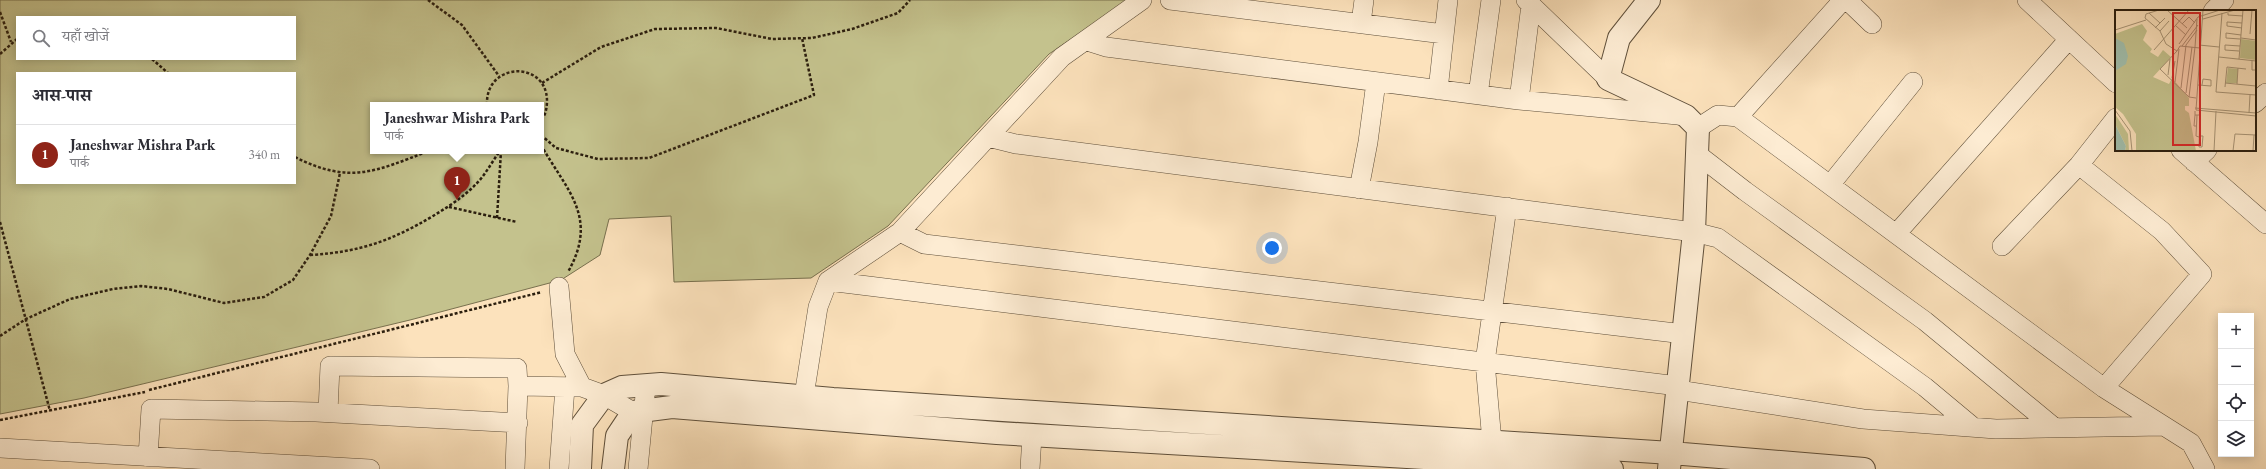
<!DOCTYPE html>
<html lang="hi">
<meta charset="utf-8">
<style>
body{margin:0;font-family:"EB Garamond","Noto Serif Devanagari",serif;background:#f7f7f7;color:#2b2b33}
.controls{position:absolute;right:12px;bottom:12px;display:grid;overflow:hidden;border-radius:0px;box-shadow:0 2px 10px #0003}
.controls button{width:36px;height:36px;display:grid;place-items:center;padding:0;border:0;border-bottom:1px solid #e1e1e2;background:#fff;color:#2b2b33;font:20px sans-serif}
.you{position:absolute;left:1272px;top:248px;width:14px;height:14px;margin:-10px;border:3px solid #fff;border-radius:50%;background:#1a73e8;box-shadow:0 0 0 6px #1a73e833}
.badge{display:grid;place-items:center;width:26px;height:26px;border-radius:50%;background:#8f2418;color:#fff;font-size:13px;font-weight:700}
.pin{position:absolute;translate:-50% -33px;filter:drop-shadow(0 1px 2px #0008)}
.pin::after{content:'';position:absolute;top:21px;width:14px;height:12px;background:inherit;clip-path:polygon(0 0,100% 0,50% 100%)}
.popup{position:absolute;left:370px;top:102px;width:174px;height:52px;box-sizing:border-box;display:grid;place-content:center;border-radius:0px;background:#fff;filter:drop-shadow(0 1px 3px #0005);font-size:13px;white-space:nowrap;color:#7c7c81}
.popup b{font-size:15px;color:#2b2b33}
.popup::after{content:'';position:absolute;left:50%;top:100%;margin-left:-8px;border:8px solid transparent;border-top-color:#fff}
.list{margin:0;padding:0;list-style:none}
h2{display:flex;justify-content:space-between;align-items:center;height:52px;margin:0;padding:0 16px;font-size:17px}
h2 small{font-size:13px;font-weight:400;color:#7c7c81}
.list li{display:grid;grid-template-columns:26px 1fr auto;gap:12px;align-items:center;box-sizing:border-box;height:60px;padding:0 16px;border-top:1px solid #e1e1e2}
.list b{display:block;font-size:15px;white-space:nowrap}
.list p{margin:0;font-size:13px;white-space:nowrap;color:#7c7c81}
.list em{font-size:13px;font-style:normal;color:#7c7c81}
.icon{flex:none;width:22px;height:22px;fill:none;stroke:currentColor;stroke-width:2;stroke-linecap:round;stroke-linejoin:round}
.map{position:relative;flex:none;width:2266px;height:469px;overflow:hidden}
.search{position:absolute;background:#fff;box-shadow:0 2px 10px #0003;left:16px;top:16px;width:280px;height:44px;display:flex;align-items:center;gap:10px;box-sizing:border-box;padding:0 14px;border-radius:0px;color:#7c7c81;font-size:15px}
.panel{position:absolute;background:#fff;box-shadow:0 2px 10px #0003;left:16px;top:72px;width:280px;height:112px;border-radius:0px}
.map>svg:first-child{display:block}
.green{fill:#c4c28d;stroke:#78704e;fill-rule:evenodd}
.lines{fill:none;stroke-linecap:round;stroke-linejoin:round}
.minor-casing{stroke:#5f4f3a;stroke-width:20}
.tertiary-casing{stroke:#5f4f3a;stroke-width:24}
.path{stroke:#2b1e0e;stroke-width:2.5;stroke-dasharray:3 2;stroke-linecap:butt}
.minor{stroke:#fdecd3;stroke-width:19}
.tertiary{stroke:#fdecd3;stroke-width:22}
.inset-road{fill:none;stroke:#a89476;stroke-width:1}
.view{fill:#d62828;fill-opacity:0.15;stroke:#d62828;stroke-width:2}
.inset-edge{fill:none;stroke:#2b1e0e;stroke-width:2}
</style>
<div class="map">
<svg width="2266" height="469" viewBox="0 0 2266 469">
<rect width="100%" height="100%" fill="#fce2bc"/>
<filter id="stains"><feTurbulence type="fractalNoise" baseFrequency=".005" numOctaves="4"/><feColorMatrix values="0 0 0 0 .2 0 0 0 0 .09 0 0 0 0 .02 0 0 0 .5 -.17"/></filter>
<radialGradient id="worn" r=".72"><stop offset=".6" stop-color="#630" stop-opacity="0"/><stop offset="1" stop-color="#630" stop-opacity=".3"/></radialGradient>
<path class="green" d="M0,0H1129L1049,54L888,226L811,278L674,282L671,216L609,219L600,255L561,280L410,320L84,398L0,414ZM17,17H295V59H17ZM17,73H295V183H17ZM373,105H541V151H373Z"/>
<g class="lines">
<defs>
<path id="minor" d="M1170,0L1444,34
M1526,0L1608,79
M1847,0L1872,24
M2027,0L2116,83
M2213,11L2224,0
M1361,23L1364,0
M1087,41L1106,47L1519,100L1678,115
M1438,90L1448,0
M1478,95L1491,0
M1519,100L1531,5
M2255,103L2266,93
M1738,117L2104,388L2191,443L2205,469
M1698,128L1718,115L1738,117L1843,0
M988,137L1016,144L1694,232L1718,238L1925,387L1973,427
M2181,150L2266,224
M1697,154L1745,191L1925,321L2055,428
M2194,162L2207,150
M2079,165L2162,231L2202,274L2104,388
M1830,185L1913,82
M1359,189L1368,142L1376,82
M900,232L924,244L1684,334
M1896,234L2069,39
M2002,246L2079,165L2116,118
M828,281L1678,386
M559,287L565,354L582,387L604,395L633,412
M1678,390L1863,419L1996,429L2163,426
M804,396L818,307L828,281L900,232L1062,57L1142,0
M328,412L330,366L517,368L518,386
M1492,442L1485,362L1507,207
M0,448L370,469
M148,457L151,409L316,412L518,423
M515,469L518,386L582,387
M559,469L565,387
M638,469L646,385
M1030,469L1032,435"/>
<path id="tertiary" d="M1649,0L1619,38L1608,79L1686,116L1698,128L1694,232L1669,469
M580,469L582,425L604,395L622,387L661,384L833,399L1671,453L1864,469
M613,469L617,436L633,412L672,407L997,433L1612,469"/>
</defs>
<use href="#minor" class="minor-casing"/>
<use href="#tertiary" class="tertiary-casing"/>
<path class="path" d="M428,0L462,25L499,76
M0,12L11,42
M0,54L17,39
M152,59L168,73
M542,83L601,47L655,29L716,28L772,39L812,38L852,29L898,13L910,0
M487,105C485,62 546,60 547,100C547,107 546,115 541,120
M541,135L556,148L598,159L649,158L814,95L802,38
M541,145C567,191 599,217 568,272
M295,157C350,185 376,171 429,151
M449,207L517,222
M497,218L501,151
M0,222L50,411
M310,255C360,252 391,241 433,216C451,205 470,193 483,176C489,168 494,159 500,151
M0,336L26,319L70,299L113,289L141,286L168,289L224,303L264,297L293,280L310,255L331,216L340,173
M149,390L542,292
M0,420L145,392"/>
<use href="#minor" class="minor"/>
<use href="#tertiary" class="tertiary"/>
</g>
<g transform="translate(2115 10)">
<rect width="141" height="141" fill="#fce2bc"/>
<path d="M27,14L32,21L28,30L37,39L35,42L43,47L48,40L56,47L38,67L54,74L57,68L74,88V96H70V100L74,103L81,141H21V124L8,104L0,97V24ZM126,29L141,31V50L125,48ZM113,58L123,59L122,73H111ZM0,104L13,124L14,141H10L11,136L0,114Z" fill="#c4c28d"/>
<path d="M0,28L9,33L13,46L11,54L0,61ZM0,114L11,136L10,141H0Z" fill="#a0beac"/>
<path class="inset-road" d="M44,0L31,4L30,8L45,21L51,34L62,41L65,36L85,38M52,0L72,18M88,0L81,100L141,106M34,3L45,13M107,3L101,82L141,85M113,3V5L128,6M88,9L120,0M67,14L74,7L80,13M60,15L71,25M40,18L50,8M127,18L112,16V12L127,13M0,20L31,10M45,21L54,11M135,24L137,0M126,28L141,30M125,29L111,28V23L126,25M64,34L83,7L105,0M84,35L104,37M67,36L83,15M80,37L82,9M39,40L74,0M62,41L45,59L74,87L81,88M124,41L110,40V35L125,36M104,47L141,51M124,49L128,0M137,50V60H141M53,65L55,49M57,68L60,51M60,72L64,39M110,73L141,76M122,74L123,58M83,75L96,76V70L88,69L87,75M110,77L112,57L131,59M66,78L71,35L82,20M71,83L77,37M74,87L80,37M80,98L141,103M0,100L15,121L17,141M80,101V105H85L84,137H87L88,126H84M134,103L135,85M80,105L79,116H82M82,105L81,126L84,127M99,141L101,101M118,141L120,124L141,125M138,141L139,125"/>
<path class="view" d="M58,3H85V135H58Z"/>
<rect width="141" height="141" class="inset-edge"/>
</g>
<rect width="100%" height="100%" filter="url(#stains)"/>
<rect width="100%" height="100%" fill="url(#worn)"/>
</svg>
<div class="controls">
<button>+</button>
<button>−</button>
<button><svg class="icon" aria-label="locate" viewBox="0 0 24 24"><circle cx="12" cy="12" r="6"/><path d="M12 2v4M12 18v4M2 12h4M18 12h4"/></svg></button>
<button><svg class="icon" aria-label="layers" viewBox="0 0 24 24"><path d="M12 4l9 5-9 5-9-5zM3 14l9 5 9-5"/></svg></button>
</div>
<div class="you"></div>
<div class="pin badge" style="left:457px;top:200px">1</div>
<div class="popup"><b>Janeshwar Mishra Park</b>पार्क</div>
<div class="search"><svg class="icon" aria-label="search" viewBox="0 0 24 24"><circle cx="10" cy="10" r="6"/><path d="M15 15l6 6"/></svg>यहाँ खोजें</div>
<section class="panel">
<h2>आस-पास<small></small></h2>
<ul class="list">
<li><span class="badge">1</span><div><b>Janeshwar Mishra Park</b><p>पार्क</p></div><em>340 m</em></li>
</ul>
</section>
</div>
